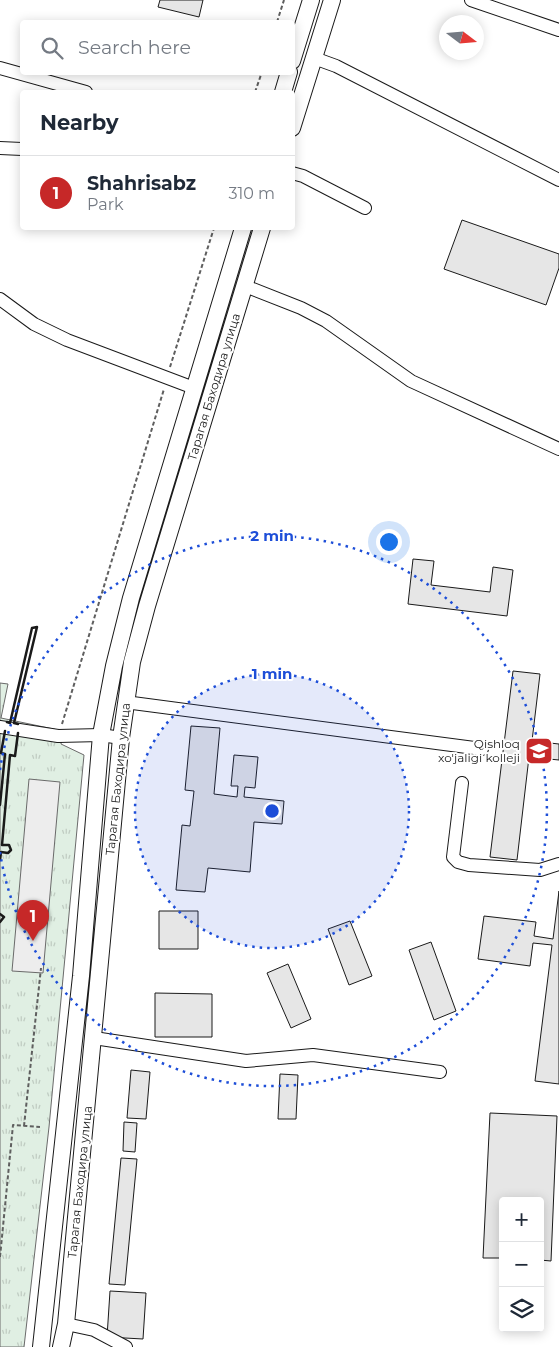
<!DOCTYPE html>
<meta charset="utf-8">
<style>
body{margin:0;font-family:Montserrat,sans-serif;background:#f6f6f7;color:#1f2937}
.controls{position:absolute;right:15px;bottom:15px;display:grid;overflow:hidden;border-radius:5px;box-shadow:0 2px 12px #0003}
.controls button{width:45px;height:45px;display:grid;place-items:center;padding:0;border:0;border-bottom:1px solid #e0e1e3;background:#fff;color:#1f2937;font:25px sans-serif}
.compass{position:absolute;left:439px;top:15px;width:45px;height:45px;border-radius:50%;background:#fff;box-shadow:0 2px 12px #0003;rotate:106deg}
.you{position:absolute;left:388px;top:541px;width:18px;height:18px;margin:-12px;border:4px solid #fff;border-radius:50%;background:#1a73e8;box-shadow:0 0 0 8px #1a73e833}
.badge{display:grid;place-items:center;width:32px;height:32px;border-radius:50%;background:#c62828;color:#fff;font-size:16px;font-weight:700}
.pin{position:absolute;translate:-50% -41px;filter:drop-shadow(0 1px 2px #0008)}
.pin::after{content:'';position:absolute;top:26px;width:18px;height:15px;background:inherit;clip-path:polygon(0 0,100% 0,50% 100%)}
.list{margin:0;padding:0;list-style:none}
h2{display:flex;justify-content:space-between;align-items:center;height:65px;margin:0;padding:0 20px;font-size:21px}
h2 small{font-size:16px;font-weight:400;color:#747a83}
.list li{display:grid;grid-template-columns:32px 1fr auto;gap:15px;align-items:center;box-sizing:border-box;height:75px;padding:0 20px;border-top:1px solid #e0e1e3}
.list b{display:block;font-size:19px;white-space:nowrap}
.list p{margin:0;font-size:16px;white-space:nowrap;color:#747a83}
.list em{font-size:16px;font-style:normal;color:#747a83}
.icon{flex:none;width:28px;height:28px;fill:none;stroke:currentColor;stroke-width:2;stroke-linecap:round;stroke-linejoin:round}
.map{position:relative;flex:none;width:559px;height:1347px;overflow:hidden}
.search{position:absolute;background:#fff;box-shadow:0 2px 12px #0003;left:20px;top:20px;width:275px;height:55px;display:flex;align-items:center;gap:12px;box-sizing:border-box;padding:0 18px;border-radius:5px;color:#747a83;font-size:19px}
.panel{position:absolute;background:#fff;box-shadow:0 2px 12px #0003;left:20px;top:90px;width:275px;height:140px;border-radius:5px}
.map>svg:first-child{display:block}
.park{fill:url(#park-tufts);stroke:#6a6a6a}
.parking{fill:#ededed;stroke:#6a6a6a}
.building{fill:#e6e6e6;stroke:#1a1a1a}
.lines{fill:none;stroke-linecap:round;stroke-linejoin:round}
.minor-casing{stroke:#1a1a1a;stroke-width:14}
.major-casing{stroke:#1a1a1a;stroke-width:18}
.path{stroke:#5f5f5f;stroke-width:2;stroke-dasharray:4 2.5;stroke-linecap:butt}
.minor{stroke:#fff;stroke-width:12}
.major{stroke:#fff;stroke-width:16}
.wall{stroke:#1a1a1a;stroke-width:2.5}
.ring{fill:none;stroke:#1d4ed8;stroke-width:2.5;stroke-dasharray:2.5 5}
.labels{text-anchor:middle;stroke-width:4;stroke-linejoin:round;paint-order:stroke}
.street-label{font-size:12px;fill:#1a1a1a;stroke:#fff}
.poi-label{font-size:12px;fill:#1a1a1a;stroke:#fff;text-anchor:end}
.centre{fill:#1d4ed8;stroke:#fff;stroke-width:2.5}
.ring-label{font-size:15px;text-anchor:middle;font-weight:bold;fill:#1d4ed8;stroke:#fff;stroke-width:4;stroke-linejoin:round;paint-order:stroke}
</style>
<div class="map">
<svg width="559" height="1347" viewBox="0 0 559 1347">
<defs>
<pattern id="park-tufts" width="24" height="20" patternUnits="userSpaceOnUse" patternTransform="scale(1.25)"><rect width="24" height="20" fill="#e0efe3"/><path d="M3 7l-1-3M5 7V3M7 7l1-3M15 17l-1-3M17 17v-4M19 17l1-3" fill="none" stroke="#c0ccc2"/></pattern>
</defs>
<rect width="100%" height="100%" fill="#fff"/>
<path class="park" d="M0,683L8,684L1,718L63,731L61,744L84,755L49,1127L24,1347H0Z"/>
<path class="parking" d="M29,779L60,782L43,973L12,971Z"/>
<path class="building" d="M160,0H203L199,17L158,7Z
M462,220L559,254V268L546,305L444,269Z
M413,559L434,561L431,585L490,592L493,567L513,570L507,616L408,604Z
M513,671L540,674L532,741L559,744V760L529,757L517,860L490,857Z
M191,726L220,728L214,794L237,797L238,786H231L234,755L258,757L255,788L245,787L244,797L284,801L282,824L254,822L250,872L208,868L205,892L176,890L182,825L190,826L194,791L185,790Z
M559,891V1084L535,1081L552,945L533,943L530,966L478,959L484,916L536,922L534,936L553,939Z
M159,911H198V949H159Z
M350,921L372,976L349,985L328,929Z
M431,942L456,1011L434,1020L409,950Z
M288,964L311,1019L291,1028L267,973Z
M155,993L212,994V1037H155Z
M131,1070L150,1072L146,1119L127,1118Z
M280,1074L298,1075L296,1119H278Z
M490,1113L557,1116L551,1261L540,1260V1201H503V1258H483Z
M124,1122L137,1123L135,1152L123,1151Z
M121,1158L137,1159L125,1285L109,1284Z
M110,1291L146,1293L143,1339L107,1337Z"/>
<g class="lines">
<defs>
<path id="minor" d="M471,0L559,30
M314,58L336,66L559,180
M0,68L86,92
M0,148L22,149
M292,173L303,176L365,208
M245,286L301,308L326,321L411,381L559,449
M0,299L34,324L67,340L194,388
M125,702L482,749
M0,727L58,736L101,735L121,738
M462,783L453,857L458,862L469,865L540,870L559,864
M94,1038L246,1061L313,1055L440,1072
M66,1324L94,1330L126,1347"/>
<path id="major" d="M292,61L311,0
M283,92L289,72
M292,128L332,0
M41,1347L81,976L101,735L114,666L131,598L243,228
M61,1347L66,1324L121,738L132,662L147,606L262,228"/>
</defs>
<use href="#minor" class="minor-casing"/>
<use href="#major" class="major-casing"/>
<path class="path" d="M277,22L284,0
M255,92L262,72
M170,367L214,228
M62,724L164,389
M24,1126L41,968
M0,1257L13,1125L40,1127"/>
<use href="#minor" class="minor"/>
<use href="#major" class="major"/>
<path class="wall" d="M7,722L10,723L32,628L37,627L14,723L18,724
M0,805L5,754L1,753L5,731
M0,860L1,852L8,853L11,850L9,845H2L10,755L15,756L18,733
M0,914L4,917L0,922"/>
</g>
<circle cx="272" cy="811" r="137" fill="#1d4ed8" fill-opacity=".12"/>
<g class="ring">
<circle cx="272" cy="811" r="137"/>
<path d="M0 770A275 275 0 1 1 0 852"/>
</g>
<defs>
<symbol id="university-square" viewBox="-11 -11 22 22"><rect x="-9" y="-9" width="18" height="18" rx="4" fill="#c62828" stroke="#fff"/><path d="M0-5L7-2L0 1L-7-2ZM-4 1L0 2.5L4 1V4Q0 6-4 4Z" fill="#fff"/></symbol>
</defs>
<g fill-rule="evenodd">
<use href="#university-square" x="523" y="735" width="32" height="32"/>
</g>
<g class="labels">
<g class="street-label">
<text transform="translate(214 387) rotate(-73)" y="4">Тарагая Баходира улица</text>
<text transform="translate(118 779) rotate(-84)" y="4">Тарагая Баходира улица</text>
<text transform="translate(80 1182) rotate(-84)" y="4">Тарагая Баходира улица</text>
</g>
<g class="poi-label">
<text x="520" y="748">Qishloq<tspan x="520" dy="14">xo'jaligi kolleji</tspan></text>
</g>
</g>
<circle cx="272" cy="811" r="8" class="centre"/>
<g class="ring-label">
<text x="272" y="541">2 min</text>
<text x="272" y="679">1 min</text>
</g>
</svg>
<div class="controls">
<button>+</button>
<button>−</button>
<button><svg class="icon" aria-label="layers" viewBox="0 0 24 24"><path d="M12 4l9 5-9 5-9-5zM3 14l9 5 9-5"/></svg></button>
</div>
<svg class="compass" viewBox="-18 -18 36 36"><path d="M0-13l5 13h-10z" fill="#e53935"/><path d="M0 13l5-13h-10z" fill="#747a83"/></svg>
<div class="you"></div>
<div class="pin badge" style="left:33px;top:941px">1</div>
<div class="search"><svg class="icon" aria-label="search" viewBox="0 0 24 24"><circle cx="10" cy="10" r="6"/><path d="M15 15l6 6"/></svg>Search here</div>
<section class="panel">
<h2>Nearby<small></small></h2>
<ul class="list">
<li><span class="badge">1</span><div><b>Shahrisabz</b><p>Park</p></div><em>310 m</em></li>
</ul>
</section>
</div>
